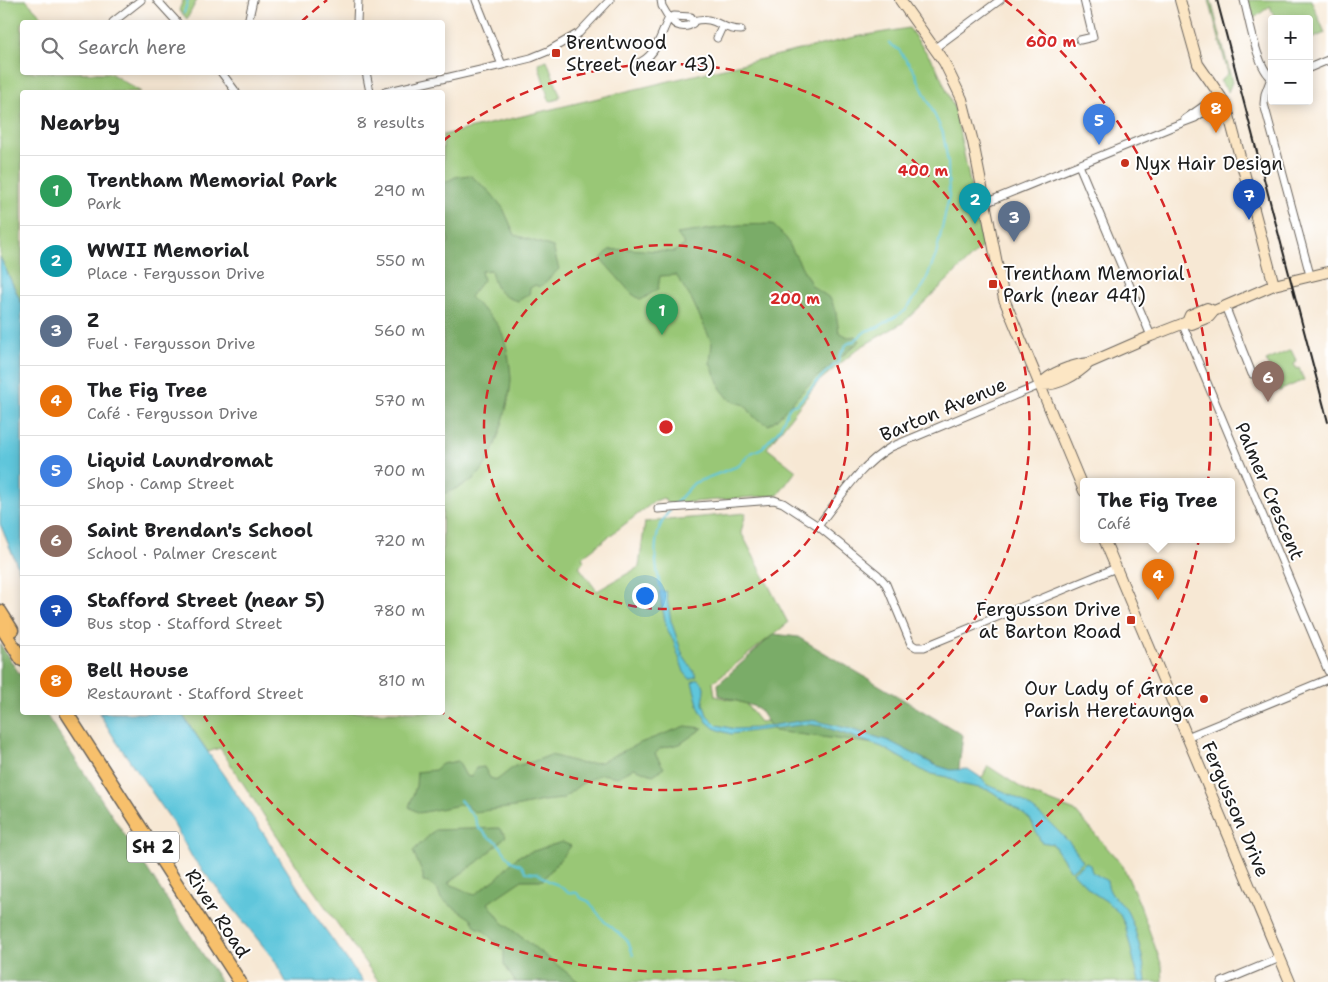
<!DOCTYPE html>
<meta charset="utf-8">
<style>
body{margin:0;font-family:"Shantell Sans",sans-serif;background:#f6f6f6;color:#202124}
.controls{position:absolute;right:15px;top:15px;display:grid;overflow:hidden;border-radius:5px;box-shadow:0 2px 12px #0003}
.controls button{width:45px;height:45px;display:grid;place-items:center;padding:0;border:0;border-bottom:1px solid #e0e0e0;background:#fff;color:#202124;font:25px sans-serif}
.you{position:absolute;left:644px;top:595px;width:18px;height:18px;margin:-12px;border:4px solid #fff;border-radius:50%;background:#1a73e8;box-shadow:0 0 0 8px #1a73e833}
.badge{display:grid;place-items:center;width:32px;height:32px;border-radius:50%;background:#d93025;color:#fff;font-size:16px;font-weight:700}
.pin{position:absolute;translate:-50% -41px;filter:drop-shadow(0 1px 2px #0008)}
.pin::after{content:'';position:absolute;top:26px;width:18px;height:15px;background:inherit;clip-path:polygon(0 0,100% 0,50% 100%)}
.popup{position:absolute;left:1080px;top:478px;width:155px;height:65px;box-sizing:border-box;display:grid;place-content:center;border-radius:5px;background:#fff;filter:drop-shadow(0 1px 4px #0005);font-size:16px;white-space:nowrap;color:#757577}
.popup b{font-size:19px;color:#202124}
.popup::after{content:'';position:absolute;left:50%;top:100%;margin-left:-10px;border:10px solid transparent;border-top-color:#fff}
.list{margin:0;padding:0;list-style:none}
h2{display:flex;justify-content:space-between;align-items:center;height:65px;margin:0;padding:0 20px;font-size:21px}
h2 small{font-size:16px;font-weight:400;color:#757577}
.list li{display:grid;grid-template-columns:32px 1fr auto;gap:15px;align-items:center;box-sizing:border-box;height:70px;padding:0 20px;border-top:1px solid #e0e0e0}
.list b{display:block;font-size:19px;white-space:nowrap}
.list p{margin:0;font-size:16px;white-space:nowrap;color:#757577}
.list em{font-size:16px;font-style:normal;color:#757577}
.icon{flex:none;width:28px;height:28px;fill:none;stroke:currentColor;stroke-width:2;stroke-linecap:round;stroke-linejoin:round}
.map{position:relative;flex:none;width:1328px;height:982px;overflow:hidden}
.search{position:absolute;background:#fff;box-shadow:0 2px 12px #0003;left:20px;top:20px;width:425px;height:55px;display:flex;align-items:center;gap:12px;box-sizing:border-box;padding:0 18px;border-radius:5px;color:#757577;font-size:19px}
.panel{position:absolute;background:#fff;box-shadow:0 2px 12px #0003;left:20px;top:90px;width:425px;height:625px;border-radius:5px}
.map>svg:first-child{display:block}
.green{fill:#99c776;stroke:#5a7249}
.forest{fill:#7aac67;stroke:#4b6442}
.water{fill:#5ec6db;stroke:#3d717c}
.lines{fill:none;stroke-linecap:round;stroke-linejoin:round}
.stream{stroke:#5ec6db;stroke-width:2}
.street-casing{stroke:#69635c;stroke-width:9}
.secondary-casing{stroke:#69635c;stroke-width:12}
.highway-casing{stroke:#69635c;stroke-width:15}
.street{stroke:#fff;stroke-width:7}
.secondary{stroke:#fce6c4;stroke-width:10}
.highway{stroke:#f7c06c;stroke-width:12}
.rail{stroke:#1c1c1c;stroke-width:2}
.ring{fill:none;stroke:#d62828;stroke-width:2.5;stroke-dasharray:9 6}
.poi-dot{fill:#c8321e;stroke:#fff;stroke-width:2}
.labels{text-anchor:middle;stroke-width:4;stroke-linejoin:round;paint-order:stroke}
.shield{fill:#fff;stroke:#606060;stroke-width:1}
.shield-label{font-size:18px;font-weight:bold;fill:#1c1c1c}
.poi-label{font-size:19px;fill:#1c1c1c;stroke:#fff;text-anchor:start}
.street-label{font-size:19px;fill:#1c1c1c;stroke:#fff}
.centre{fill:#d62828;stroke:#fff;stroke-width:2.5}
.ring-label{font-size:15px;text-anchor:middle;font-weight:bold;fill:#d62828;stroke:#fff;stroke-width:4;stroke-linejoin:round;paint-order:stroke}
</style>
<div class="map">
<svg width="1328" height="982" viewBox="0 0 1328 982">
<rect width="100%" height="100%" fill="#fff"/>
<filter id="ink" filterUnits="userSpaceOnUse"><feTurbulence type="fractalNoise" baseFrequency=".02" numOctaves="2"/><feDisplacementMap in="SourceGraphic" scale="10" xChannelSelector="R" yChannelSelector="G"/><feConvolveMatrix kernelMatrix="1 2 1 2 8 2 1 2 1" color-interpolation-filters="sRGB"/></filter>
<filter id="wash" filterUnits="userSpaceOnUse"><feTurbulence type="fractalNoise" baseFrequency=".0096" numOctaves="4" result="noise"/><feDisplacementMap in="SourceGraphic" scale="20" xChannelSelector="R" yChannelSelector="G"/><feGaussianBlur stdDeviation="1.12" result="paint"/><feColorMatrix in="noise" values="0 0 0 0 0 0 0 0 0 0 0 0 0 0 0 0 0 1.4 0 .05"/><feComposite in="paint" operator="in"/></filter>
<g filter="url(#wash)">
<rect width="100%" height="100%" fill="#f7e8d4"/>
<path class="green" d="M0,0H26L47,22H22V72L110,73L141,92H22V304L0,257Z
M183,0H197L187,19L179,10Z
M1209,0H1211L1232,82L1228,92L1220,81L1228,73Z
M1248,0H1311L1325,33L1309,40V19H1275L1270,6L1253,19Z
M909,28L936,66L955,110L983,246L904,322L859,348L818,382L767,448L796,471L778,495L669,504L663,498L655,501L582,557L584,561L579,567L597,591L639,567L645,522L746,513L741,532L788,623L713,682L715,696L745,703L760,722L813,716L959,772L982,778L988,766L1029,793L1075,811L1123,866L1140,905L1162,966L1163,982H379L304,877L220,748L208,752L181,713L442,712L443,135L791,52L855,37Z
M547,60L560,95L558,99L552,101L549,100L538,63Z
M1291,350L1297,362L1294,364L1296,369L1299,368L1304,380L1279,391L1274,379L1276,378L1274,372L1271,373L1266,361Z"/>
<path class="forest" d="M470,175L490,192L503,208L515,235L553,247L559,269L540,287L535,285L530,288L529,294L518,301C499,296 495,289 491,270L481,271L483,280L470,297C479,307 492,316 499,327C506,337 511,368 511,380C510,403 495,456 479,474C470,484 455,489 443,494L442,254L449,241L443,226V179L445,183L455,177Z
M772,224L786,238L812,286L831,299L836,313L839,332L848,337L856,336L860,341L808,385L777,419L769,425L755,418L745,405L730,400L721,389L710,363L712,343L692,300L676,275L660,276L658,289L641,300L632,294L601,259L609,250L628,249L673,252L685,245L677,234L739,225Z
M774,634L798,637L963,735L958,776L924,759L876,744L774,731L758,708L719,695L718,684Z
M0,644L22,678V712L45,713L221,982H0Z
M685,726L703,728L680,744L661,748L655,754L664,768L653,775L634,768L618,777L601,774L581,784L562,799L543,801L515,807L474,812L465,804L419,813L409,807L416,786L417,772L435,770L442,764L458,761L466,776L471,777L476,768L484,767L490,778L497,780L515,766L532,762L551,755L583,764L601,762L640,743Z
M499,828L506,836L483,858L448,883L474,895L497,878L518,856L562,842L571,846L543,880H522L488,903L502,922L579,982H515L504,964V951L483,930L476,927L471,919L441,899L438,890L428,883L423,882V875L413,851L435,830Z"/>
<path class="water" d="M0,257L22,304V577L0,524Z
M666,591L671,621L683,656L697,676L690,679L684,672L673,640L667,630L659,592Z
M698,679L703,684L705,691L703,703L707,715L717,725L735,729L756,728L806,720L816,721L850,729L889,741L935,765L951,770L968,769L980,777L987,785L1003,791L1022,801L1048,821L1070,843L1083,861L1071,871L1053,844L1041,842L1030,819L994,793L989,790L960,784L947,777L927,773L882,747L822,726L808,724L731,734L724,732L714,728L707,722L699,708L692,682Z
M99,713H181L264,834L317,918L363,982H286L275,961L192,857L172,821L116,741Z
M1086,862L1090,865L1092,872L1107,881C1110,900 1120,898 1128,913C1137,932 1144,961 1146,982H1139L1125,925L1119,913L1106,901L1092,892L1073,872Z"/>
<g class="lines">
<path class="stream" d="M184,13L188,0
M673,506L694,483L738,466L751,453L762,448L779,430L790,406L797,404L823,375L838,362L839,356L847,344L854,341L866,331L878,327L905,311L924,285L936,255L949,197L948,163L943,133L914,71L899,50L889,43
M662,593C654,564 650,534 670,510
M460,800L474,817L479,829L482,830L487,836L497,842L511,861L521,865L526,872L537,873L550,882L556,884L568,892L577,893L581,898L588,901L604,921L628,941L633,955"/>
</g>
</g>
<g filter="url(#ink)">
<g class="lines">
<defs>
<path id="street" d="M157,0L177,22
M476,0L502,65
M661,0L662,6L669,18L674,16L691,17L693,23C686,29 674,27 671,18
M1244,0C1249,18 1257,69 1272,78
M693,21C718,15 718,30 741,30
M113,22L141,0
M248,22L253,0
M357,22L358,0
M717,38L722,27
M1080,40L1093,37L1084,0
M935,48L1000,0
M636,64C657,57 660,35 669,18
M1309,68L1328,60
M221,72L236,92
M366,72L370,92
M1271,78L1265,94L1264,104L1310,275
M385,92L502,65L531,58L548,51L579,33L610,0
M1185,119L1215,98L1218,99L1221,97
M1079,165L1151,336
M985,203L1174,126L1195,118L1217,102L1218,99
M1225,306L1252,374
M1182,323L1328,671
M658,509L774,500L783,503L818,526C840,498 860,465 891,447L1040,385
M818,526L878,575L886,584L911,644L916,647H924L1116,568
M1187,737L1328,679
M1222,982L1280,958"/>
<path id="secondary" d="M900,0L944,62L962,99L973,142L1004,299L1084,491
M1180,0L1198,64L1221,97L1227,108L1274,285
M1205,112L1219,109L1229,115
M1187,322L1192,324L1209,317L1214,311
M1040,385C1051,372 1072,365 1089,363L1151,336L1187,322L1190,315L1207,308L1214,311L1274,285L1328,272
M1040,385C1057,386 1077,375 1089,363
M1104,539L1290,982"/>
<path id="highway" d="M0,611L12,630
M0,625L22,660
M66,712L240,982"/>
</defs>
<use href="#street" class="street-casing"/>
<use href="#secondary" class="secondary-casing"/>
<use href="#highway" class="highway-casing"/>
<use href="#street" class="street"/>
<use href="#secondary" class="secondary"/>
<use href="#highway" class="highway"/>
<path class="rail" d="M1217,0L1328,422"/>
</g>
</g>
<g class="ring">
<circle cx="666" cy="427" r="182"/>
<path d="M443 141A363 363 0 1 1 443 713"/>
<path d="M301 22A545 545 0 0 1 327 0M1005 0A545 545 0 1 1 204 716"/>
</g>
<g class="poi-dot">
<rect x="551" y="48" width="10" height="10" rx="2.5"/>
<circle cx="1125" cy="163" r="5"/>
<rect x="988" y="279" width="10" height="10" rx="2.5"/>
<rect x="1126" y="615" width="10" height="10" rx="2.5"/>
<circle cx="1204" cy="699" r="5"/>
</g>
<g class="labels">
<rect class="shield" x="127" y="831.5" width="52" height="31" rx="4"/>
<g class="shield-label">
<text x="153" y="853">SH 2</text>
</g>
<g class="poi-label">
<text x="566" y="49">Brentwood<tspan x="566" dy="22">Street (near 43)</tspan></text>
<text x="1135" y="170">Nyx Hair Design</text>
<text x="1003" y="280">Trentham Memorial<tspan x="1003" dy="22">Park (near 441)</tspan></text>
<text x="1121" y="616" text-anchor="end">Fergusson Drive<tspan x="1121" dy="22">at Barton Road</tspan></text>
<text x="1194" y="695" text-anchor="end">Our Lady of Grace<tspan x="1194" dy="22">Parish Heretaunga</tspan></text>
</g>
<g class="street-label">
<text transform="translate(943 409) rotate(-23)" y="7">Barton Avenue</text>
<text transform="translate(1270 491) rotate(67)" y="7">Palmer Crescent</text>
<text transform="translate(1236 809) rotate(67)" y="7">Fergusson Drive</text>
<text transform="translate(218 913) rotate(57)" y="7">River Road</text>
</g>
</g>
<circle cx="666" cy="427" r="8" class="centre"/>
<g class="ring-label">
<text x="1051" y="47">600 m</text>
<text x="923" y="176">400 m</text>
<text x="795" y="304">200 m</text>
</g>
</svg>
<div class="controls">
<button>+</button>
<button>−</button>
</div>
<div class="you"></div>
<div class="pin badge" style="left:662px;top:335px;background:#2e9e5b">1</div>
<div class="pin badge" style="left:975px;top:224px;background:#0f9aa8">2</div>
<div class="pin badge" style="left:1014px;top:242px;background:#5c6f8a">3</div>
<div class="pin badge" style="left:1158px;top:600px;background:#e8710a">4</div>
<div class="popup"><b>The Fig Tree</b>Café</div>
<div class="pin badge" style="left:1099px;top:145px;background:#3f7fe0">5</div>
<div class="pin badge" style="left:1268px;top:402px;background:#8d6e63">6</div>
<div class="pin badge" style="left:1249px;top:220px;background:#1a4fb4">7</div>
<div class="pin badge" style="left:1216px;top:133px;background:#e8710a">8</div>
<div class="search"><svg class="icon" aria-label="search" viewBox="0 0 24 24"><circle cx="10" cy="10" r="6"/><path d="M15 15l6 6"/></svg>Search here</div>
<section class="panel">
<h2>Nearby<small>8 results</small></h2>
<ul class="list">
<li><span class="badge" style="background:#2e9e5b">1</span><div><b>Trentham Memorial Park</b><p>Park</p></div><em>290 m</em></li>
<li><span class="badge" style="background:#0f9aa8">2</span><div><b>WWII Memorial</b><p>Place · Fergusson Drive</p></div><em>550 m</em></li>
<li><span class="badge" style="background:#5c6f8a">3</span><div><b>Z</b><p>Fuel · Fergusson Drive</p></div><em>560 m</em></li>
<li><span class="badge" style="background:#e8710a">4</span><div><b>The Fig Tree</b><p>Café · Fergusson Drive</p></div><em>570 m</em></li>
<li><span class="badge" style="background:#3f7fe0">5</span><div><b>Liquid Laundromat</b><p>Shop · Camp Street</p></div><em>700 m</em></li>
<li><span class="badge" style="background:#8d6e63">6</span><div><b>Saint Brendan's School</b><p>School · Palmer Crescent</p></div><em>720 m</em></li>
<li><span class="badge" style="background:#1a4fb4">7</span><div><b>Stafford Street (near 5)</b><p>Bus stop · Stafford Street</p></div><em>780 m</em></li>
<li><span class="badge" style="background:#e8710a">8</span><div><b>Bell House</b><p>Restaurant · Stafford Street</p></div><em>810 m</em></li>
</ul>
</section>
</div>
